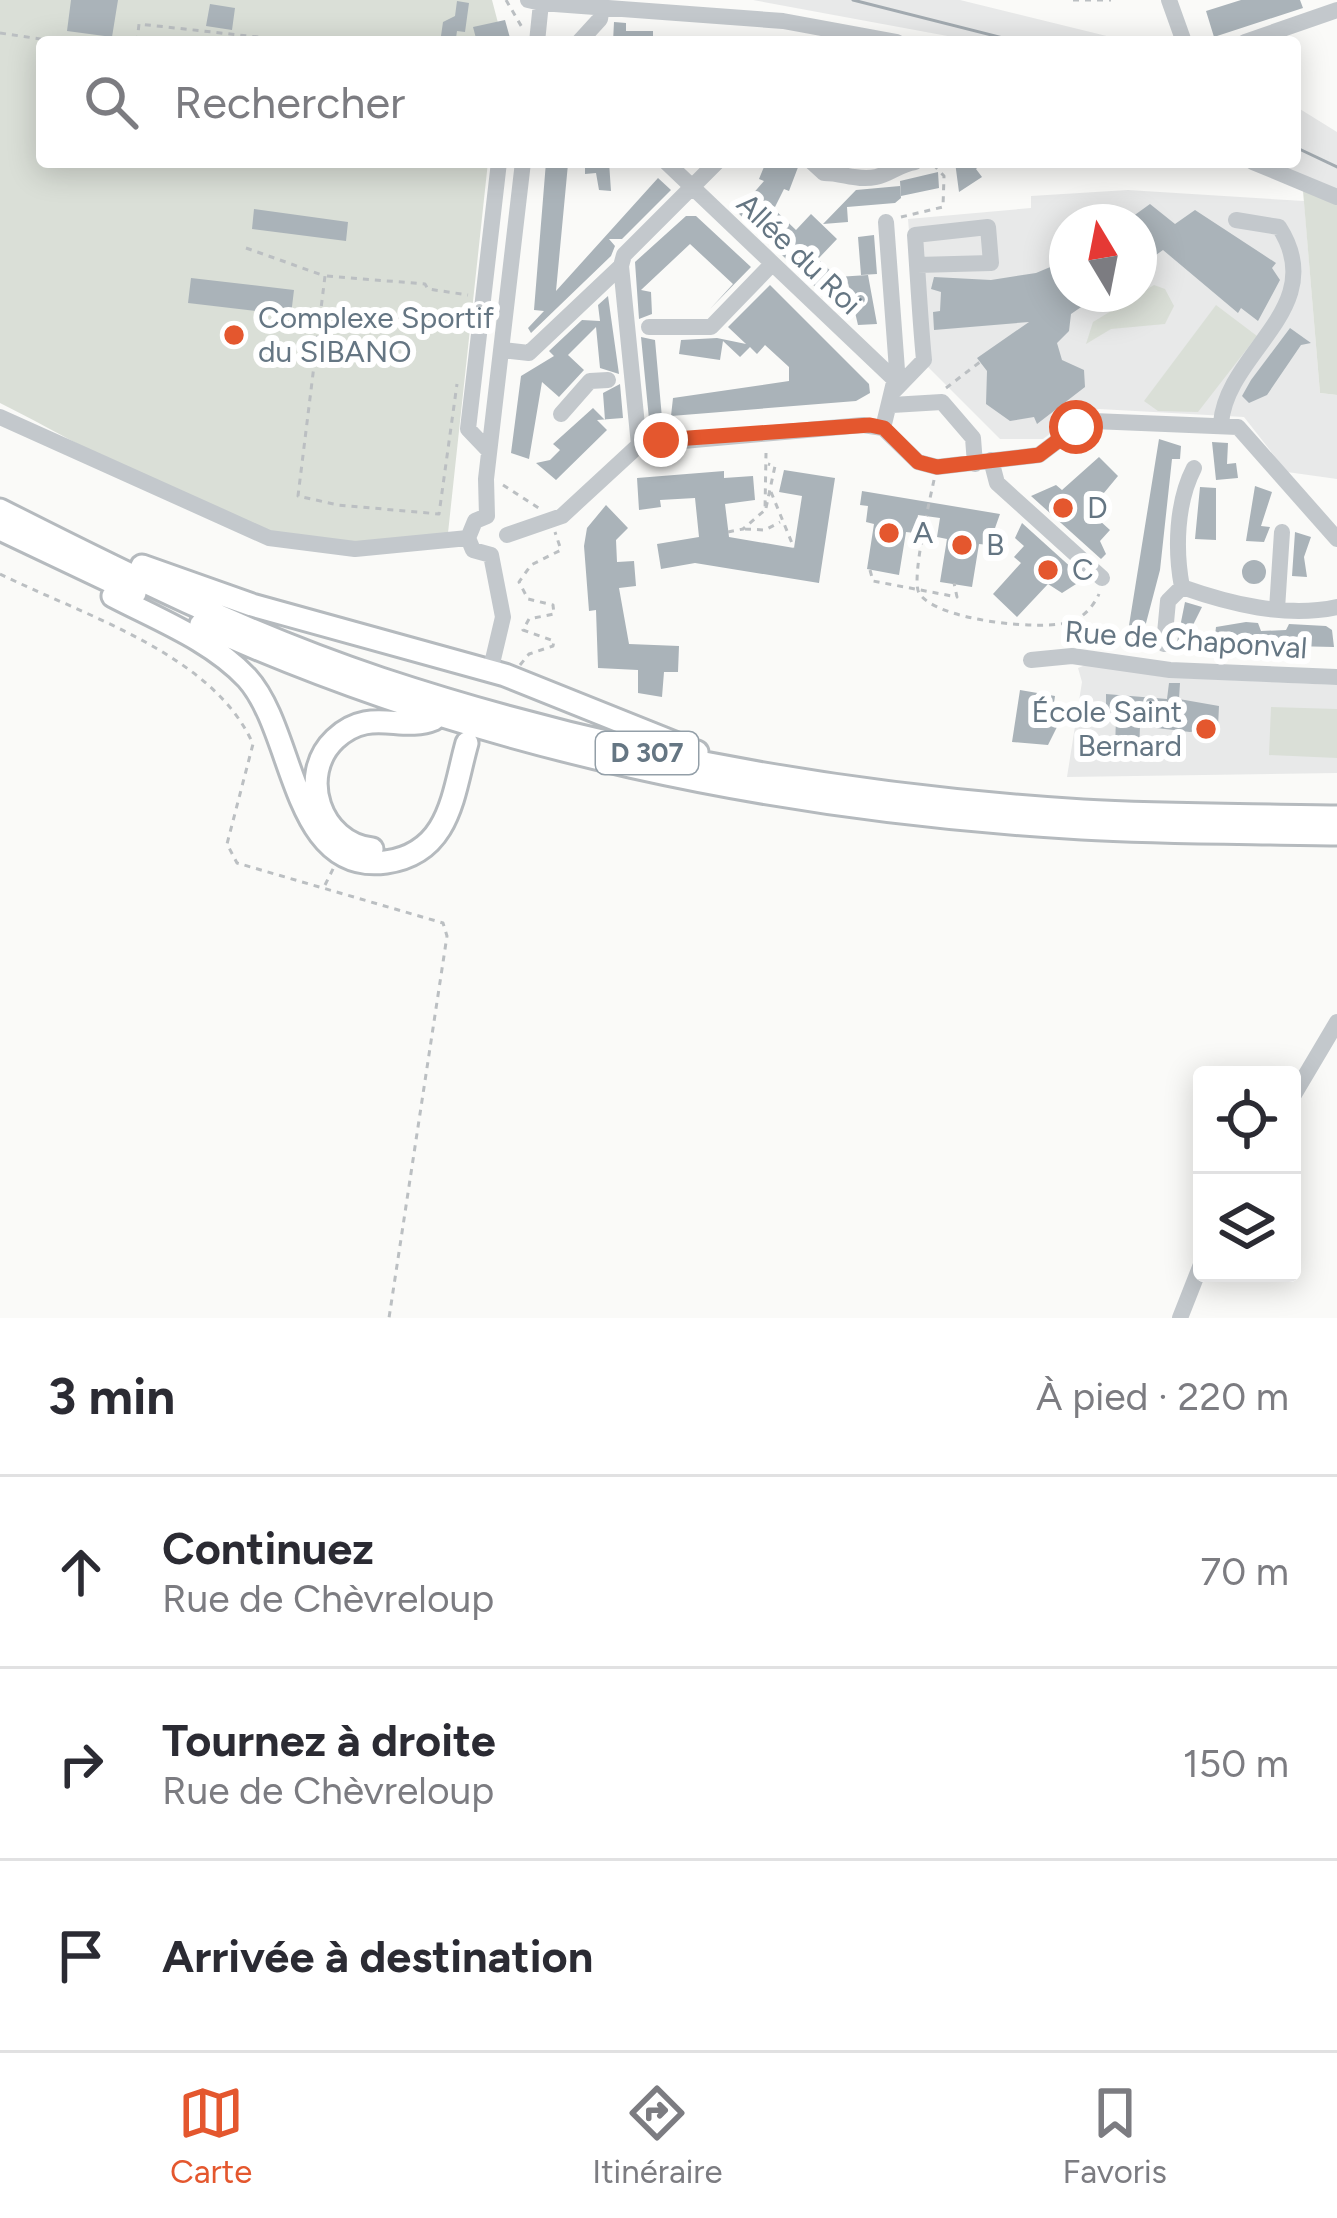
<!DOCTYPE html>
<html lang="fr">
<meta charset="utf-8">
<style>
body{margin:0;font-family:Figtree,sans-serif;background:#f2f2f3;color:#2b2b33}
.controls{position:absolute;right:36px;bottom:36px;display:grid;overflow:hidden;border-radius:12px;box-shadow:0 6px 30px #0003}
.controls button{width:108px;height:108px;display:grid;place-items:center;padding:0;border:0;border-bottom:3px solid #e1e1e2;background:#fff;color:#2b2b33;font:60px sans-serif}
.compass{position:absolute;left:1049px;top:204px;width:108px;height:108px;border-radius:50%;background:#fff;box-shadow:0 6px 30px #0003;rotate:350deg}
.stop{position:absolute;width:36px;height:36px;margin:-27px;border:9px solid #e4572e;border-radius:50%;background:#fff}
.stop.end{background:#e4572e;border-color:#fff;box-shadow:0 3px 12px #0008}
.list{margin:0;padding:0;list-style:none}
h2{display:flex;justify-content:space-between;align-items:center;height:156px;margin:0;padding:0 48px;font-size:51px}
h2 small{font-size:39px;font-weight:400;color:#7c7c81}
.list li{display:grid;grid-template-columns:78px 1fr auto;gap:36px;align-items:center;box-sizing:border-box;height:192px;padding:0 48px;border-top:3px solid #e1e1e2}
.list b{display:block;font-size:45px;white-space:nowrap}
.list p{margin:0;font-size:39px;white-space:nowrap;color:#7c7c81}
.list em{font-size:39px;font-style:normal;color:#7c7c81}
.icon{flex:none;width:66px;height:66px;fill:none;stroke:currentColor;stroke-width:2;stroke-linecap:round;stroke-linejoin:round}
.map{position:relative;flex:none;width:1337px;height:1318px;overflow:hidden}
.search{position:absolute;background:#fff;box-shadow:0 6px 30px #0003;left:36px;right:36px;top:36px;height:132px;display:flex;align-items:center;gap:30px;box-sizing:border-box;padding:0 42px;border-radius:12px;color:#7c7c81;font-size:45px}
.sheet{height:732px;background:#fff}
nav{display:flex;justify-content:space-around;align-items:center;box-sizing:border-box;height:168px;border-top:3px solid #e1e1e2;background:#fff;font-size:33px;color:#7c7c81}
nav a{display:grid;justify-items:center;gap:6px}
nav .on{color:#e4572e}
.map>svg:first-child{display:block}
.built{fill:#e8e9e9;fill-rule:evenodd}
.green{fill:#dadfd7}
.building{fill:#aab3b9}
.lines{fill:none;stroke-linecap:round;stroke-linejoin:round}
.major-casing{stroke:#b5babe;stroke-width:27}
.path{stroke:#bbbfc2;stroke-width:3;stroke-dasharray:6 6;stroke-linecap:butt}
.minor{stroke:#c3c8cc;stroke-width:16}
.major{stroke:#fff;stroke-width:21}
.tram{stroke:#a2aab0;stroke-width:3}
.route{stroke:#e4572e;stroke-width:15}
.poi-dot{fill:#e4572e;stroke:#fff;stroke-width:4.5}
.labels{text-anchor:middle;stroke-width:12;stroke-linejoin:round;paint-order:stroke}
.shield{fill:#fff;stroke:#939fa8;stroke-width:3}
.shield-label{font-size:27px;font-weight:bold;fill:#657683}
.street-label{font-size:30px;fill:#657683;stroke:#fff}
.poi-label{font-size:30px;fill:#657683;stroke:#fff;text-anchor:start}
</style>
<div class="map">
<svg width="1337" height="1318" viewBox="0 0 1337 1318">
<rect width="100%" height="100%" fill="#fafaf8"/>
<path class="built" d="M753,0H960L1131,42H980Z
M1295,106L1337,132V192L1267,162H1295Z
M1128,190L1304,201L1320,393L1337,395V479L1287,472L1244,417L1099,409L1076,415L1043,439H1000L919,358L908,219L1031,208V196ZM1067,222H1139V294H1067Z
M1088,664L1164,677L1337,685V773L1067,777L1082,682L1078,668Z"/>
<path class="green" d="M0,0H492L503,42H42V162H488L448,533C396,539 344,548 292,538C205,520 83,444 0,403Z
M1303,191L1337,204V395L1320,393Z
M1154,285L1165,289L1174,306L1165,324L1111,329L1086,344L1093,322Z
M1216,305L1257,336L1198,412L1158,411L1144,401Z
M1271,707L1337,709V758L1269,755Z"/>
<path class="building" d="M71,0H118L112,37L67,31Z
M1241,0H1300L1303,8L1214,37L1206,11Z
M457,1L469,3L465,32L457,31L456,38L441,36L443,22L455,16Z
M210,4L235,8L232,30L206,26Z
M505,20L510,38L477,42L473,27Z
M614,22L626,23V31H653V42H613Z
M546,162L568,164L556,291L658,178L671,190L622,239H609L615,246L611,256L531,333L528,328L544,311L534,310Z
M609,162L611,191L599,190L596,173L585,174V163Z
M766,162H800L789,191L784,189L774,209L796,230L811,214L837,239L818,259L837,277L868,275L877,324L858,325L848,283L830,301L737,212L764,181L759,179Z
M955,162H983L976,169L982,177L959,192Z
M938,172L939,188L901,196L900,181Z
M900,186L901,198L895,203L847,207L848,222L823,224L856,190Z
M1150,204L1175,224L1195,210L1276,263L1272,268L1280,280L1258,321L1241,308L1238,313L1163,250L1139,267V222H1125Z
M254,209L348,222L346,241L252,229Z
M686,216H696L751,267L710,309L733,284L690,244L641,290L651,292L652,314L639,319L635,262Z
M874,235L877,274L861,275L858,237Z
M1067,260V294H1100L1071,314L1069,331L1057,343L1062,360L1084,370L1085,387L1037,424L1034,417L1010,421L986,404L987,371L977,358L1029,322L934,330L933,312L940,311L941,292L931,289L934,277L991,280L1036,273Z
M191,278L294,290L291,315L188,303Z
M770,285L869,384L870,393L856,401L671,416L673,398L789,381V367L765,345L757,354L750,347L740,357L723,341L720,360L679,354L681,340L717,338L746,344L728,327Z
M608,296L619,374L600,368L596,327L568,355L584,370L559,397L542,382L529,459L511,453L521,376L554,356L549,351L582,320L600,321L598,305Z
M1290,328L1311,343L1301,345L1267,395L1249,403L1242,396L1251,380Z
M641,337L655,340L662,418L649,419Z
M620,384L623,418L597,420L607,430L556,480L536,463L550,460L560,450L553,444L593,408L605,420L603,393Z
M1159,439L1181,446L1180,459H1172L1160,570L1145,627L1151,628L1150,641L1142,640L1141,647L1126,644Z
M1212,442L1228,443L1227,464L1236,463L1238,478L1216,480Z
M1099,457L1118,476L1089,511L1110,530L1100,541L1106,554L1101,559L1031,496L1056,485L1062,490Z
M784,470L835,478L819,583L695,563L661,569L657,544L699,537L695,498L660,500L661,507L639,510L637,478L724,471V478L753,476L755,500L725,504L729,537L794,548L802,496L779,492Z
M1255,486L1272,492L1261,526L1270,527L1264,542L1246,541Z
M1200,487L1216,488V540L1195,539Z
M862,491L1000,514L989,545L979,544L972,587L940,582L947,539L937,537L940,518L918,515L915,533L906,532L899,575L867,569L874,524L866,522L868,506L860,505Z
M606,505L628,528L616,540L617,562L634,561L636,586L619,588L629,644L679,646L678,672H664L662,697L638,693V670L598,668L596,610L589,611L584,546L587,528Z
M1022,523L1084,579L1062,593L1048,584L1017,617L993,594L1021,563L1014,557L1024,546L1015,538Z
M1295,532L1311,537L1304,557L1307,577L1292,576Z
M1242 572a12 12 0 1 1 24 0a12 12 0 1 1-24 0Z
M1185,602L1202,607L1189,633L1196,639L1186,650L1177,642Z
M1246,622L1258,623L1261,631L1286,630L1289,624L1326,626L1332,630L1334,647L1214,644L1216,627Z
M1169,683H1180L1179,699L1219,706L1218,727L1190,732L1140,726L1139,752L1115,751L1116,716L1106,715V694L1167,699Z
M1020,690L1055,696L1051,724L1058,725L1048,745L1012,742Z"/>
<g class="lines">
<defs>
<path id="major" d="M0,510C124,573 248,635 381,679C608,754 844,796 1083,811C1167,816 1253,815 1337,817
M0,529L135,593
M142,566L252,605L505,675L697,752
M113,596C159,620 211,640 247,678C296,732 291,875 386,862C451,853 453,792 467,743
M201,624C476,749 782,811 1082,828C1167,833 1252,832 1337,834
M372,849C320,843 297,775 335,739C370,706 401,733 434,719"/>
</defs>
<use href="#major" class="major-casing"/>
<path class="path" d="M506,0L523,29
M1073,0H1111
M0,33L61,42
M137,42L139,24L303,42
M901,217L943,207L944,176L932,163
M246,248L325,276L298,496L338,505L439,514L457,384
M327,276L425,284L428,289L468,295
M946,388L980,362
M934,480C930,499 911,579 919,593C936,621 1046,632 1073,621C1085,616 1094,605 1099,594
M503,485L540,509
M771,492L794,548
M766,508L775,466L768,464
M745,529L765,530L780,522
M728,532L743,529L765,510L766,453
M870,570L873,581L957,597L954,583
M0,574C85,616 213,654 253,744L227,844L237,863L443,923L447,936L389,1318
M520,665L529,654L553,646L554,641L523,630L529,619L554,614L553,605L528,599L519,582L531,565L561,550L555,532
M325,885L334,867"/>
<path class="minor" d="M528,0L541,3L537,42
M1169,0L1184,42
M541,3L783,21L897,42
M579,42L600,19L602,7
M1245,42L1337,10
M666,162L896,381
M812,162L824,173C843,173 857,181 876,177C890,174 900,164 915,162
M1253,162L1337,197
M649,327H711L770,266
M502,350L529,353L621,266
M895,390L924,360C920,319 918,277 915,235L988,227L991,263L917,265
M892,405L942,402L973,438L975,464
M561,414L590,381L608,380
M0,417L269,538L355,549L468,538
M1221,423C1227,351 1331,308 1279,227L1236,220
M883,428L897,370L886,222
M639,445L621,266L624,255L717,162
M489,451L468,429L499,162
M991,460L997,483L1102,578
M1194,468C1176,503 1175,550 1182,587C1230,604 1286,618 1337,607
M487,516L486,479L523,162
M487,516L475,521L468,538L473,550L491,555
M507,535L562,516L639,445L863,425L883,428L918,462L937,467L1039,455L1076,427L1093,421L1238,427L1337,539
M1277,609L1282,532
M1164,644L1168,601L1182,587
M1031,660L1072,656L1170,670L1337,677
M490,672L503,617L491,555
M1292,1098L1337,1022
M1180,1318L1202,1262"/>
<use href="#major" class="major"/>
<path class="tram" d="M853,0L1019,42
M1295,147L1337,167"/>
</g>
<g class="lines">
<path class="route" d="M661,440L870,425L884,428L918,462L937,467L1039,455L1076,427"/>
</g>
<g class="poi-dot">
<circle cx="234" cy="335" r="12"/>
<circle cx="1063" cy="508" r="12"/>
<circle cx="889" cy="533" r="12"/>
<circle cx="962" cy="545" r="12"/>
<circle cx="1048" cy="570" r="12"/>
<circle cx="1206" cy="729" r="12"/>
</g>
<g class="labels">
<rect class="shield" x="596" y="732" width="102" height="42" rx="9"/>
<g class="shield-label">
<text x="647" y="762">D 307</text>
</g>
<g class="street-label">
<text transform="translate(799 254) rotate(44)" y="10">Allée du Roi</text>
<text transform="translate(1186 640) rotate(4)" y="10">Rue de Chaponval</text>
</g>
<g class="poi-label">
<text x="258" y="328">Complexe Sportif<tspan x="258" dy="34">du SIBANO</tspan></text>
<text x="1087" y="518">D</text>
<text x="913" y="543">A</text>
<text x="986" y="555">B</text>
<text x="1072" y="580">C</text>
<text x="1182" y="722" text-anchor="end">École Saint<tspan x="1182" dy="34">Bernard</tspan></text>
</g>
</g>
</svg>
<div class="controls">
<button><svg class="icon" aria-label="locate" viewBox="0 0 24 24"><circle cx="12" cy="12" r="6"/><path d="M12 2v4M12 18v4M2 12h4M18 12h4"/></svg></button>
<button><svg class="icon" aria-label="layers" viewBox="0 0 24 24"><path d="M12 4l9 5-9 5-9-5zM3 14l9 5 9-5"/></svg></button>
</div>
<svg class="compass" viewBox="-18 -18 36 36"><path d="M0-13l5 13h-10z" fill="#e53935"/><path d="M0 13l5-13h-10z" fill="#7c7c81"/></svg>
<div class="stop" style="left:1076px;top:427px"></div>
<div class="stop end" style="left:661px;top:440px"></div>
<div class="search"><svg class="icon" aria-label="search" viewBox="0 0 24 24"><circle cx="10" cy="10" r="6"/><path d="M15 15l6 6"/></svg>Rechercher</div>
</div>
<section class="sheet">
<h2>3 min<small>À pied · 220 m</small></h2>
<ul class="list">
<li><svg class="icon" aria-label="ahead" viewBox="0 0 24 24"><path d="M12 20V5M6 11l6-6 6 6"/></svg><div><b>Continuez</b><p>Rue de Chèvreloup</p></div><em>70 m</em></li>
<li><svg class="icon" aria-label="right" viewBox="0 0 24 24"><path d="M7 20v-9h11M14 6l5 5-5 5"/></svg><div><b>Tournez à droite</b><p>Rue de Chèvreloup</p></div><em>150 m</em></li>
<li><svg class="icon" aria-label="arrive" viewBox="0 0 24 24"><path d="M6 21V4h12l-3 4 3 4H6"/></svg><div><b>Arrivée à destination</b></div></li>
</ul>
</section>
<nav>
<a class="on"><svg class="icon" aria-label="map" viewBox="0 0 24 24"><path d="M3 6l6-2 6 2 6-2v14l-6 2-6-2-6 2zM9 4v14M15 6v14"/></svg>Carte</a>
<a><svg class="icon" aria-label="directions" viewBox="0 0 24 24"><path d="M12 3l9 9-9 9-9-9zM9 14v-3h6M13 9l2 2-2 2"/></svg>Itinéraire</a>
<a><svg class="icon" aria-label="saved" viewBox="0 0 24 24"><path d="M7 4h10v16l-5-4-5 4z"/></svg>Favoris</a>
</nav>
